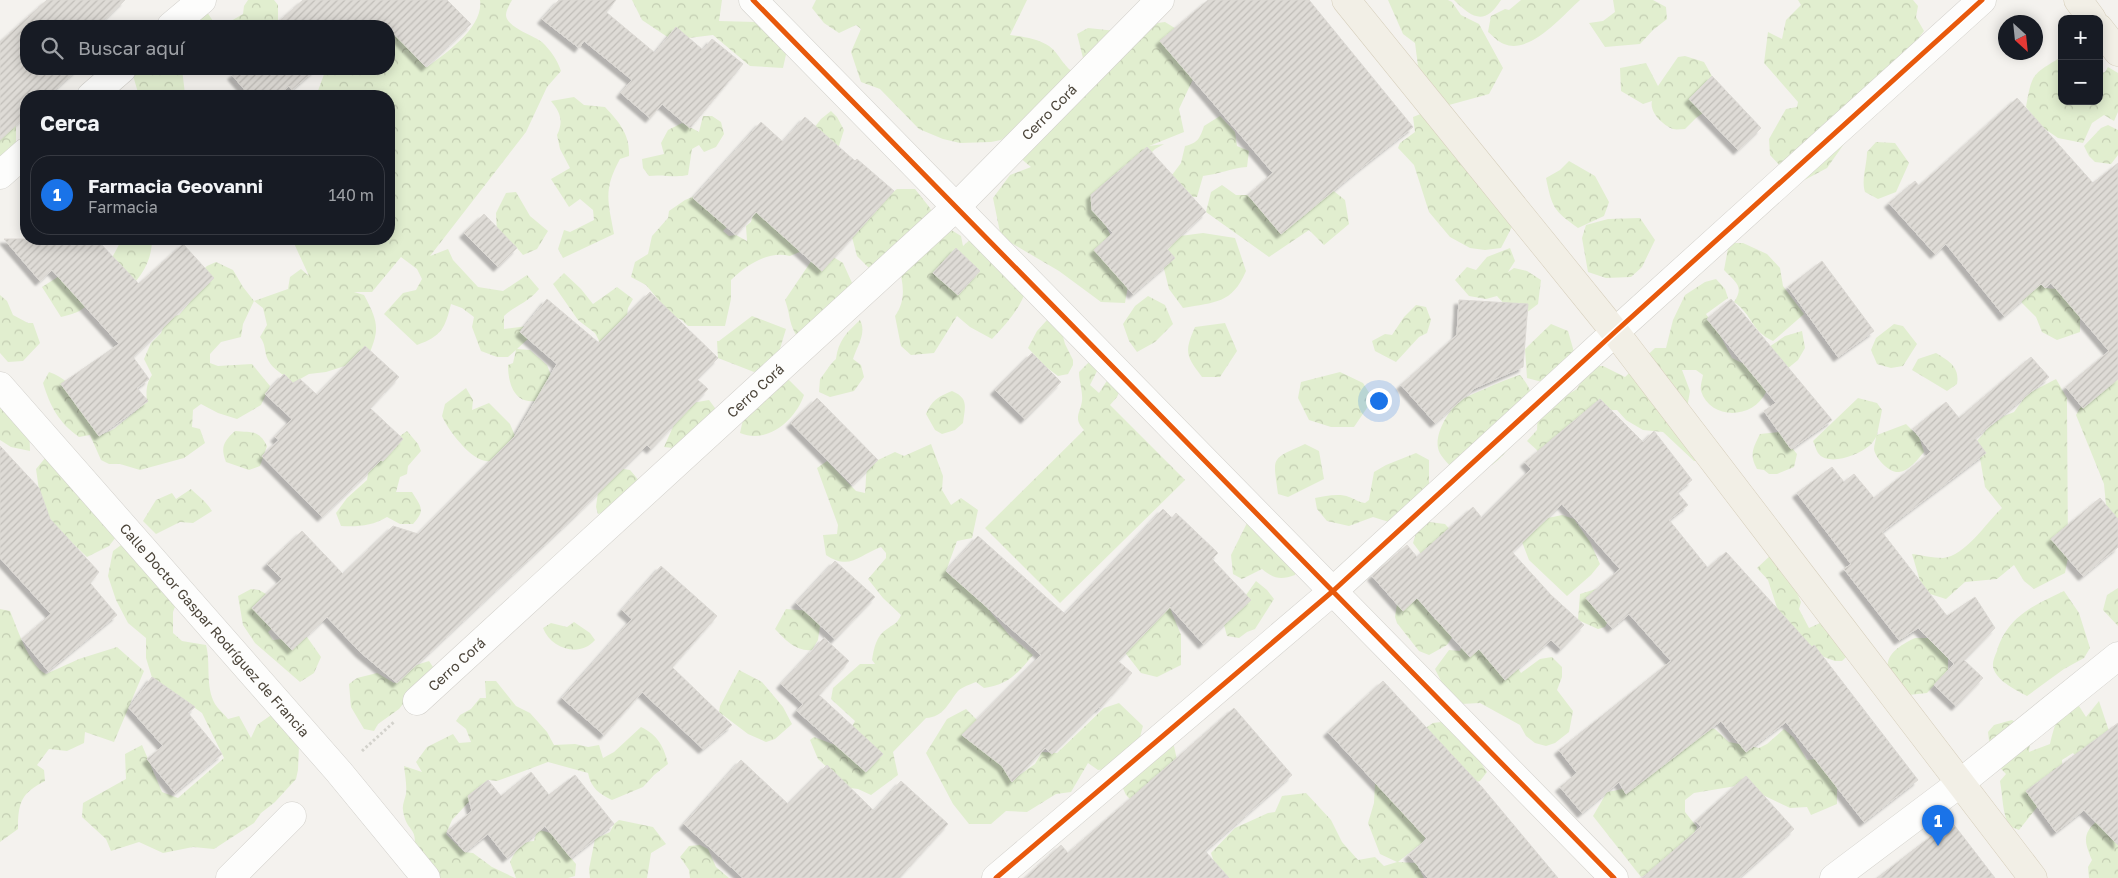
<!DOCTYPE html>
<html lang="es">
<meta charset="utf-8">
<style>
body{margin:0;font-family:"Golos Text",sans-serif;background:#20242c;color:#f1f3f6}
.controls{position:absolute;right:15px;top:15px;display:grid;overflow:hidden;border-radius:10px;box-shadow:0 2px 12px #0003}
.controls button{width:45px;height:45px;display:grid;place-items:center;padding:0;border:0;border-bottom:1px solid #363941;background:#171b24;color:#f1f3f6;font:25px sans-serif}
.compass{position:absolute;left:1998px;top:15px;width:45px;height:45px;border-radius:50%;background:#171b24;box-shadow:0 2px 12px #0003;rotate:153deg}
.you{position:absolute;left:1378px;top:400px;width:18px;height:18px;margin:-12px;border:4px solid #fff;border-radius:50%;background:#1a73e8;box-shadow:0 0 0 8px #1a73e833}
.badge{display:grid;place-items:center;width:32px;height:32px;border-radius:50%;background:#1a73e8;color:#fff;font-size:16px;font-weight:700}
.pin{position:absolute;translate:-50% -41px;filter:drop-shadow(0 1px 2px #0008)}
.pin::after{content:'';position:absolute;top:26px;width:18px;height:15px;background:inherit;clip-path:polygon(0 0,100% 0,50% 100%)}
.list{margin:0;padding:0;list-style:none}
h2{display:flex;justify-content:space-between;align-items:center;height:65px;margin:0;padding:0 20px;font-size:21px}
h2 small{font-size:16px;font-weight:400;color:#9ea1a6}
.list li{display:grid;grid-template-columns:32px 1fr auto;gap:15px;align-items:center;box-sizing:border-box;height:80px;margin:0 10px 10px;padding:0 10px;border:1px solid #363941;border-radius:20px}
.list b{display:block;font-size:19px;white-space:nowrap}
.list p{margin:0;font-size:16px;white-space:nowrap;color:#9ea1a6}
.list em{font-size:16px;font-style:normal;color:#9ea1a6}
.icon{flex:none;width:28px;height:28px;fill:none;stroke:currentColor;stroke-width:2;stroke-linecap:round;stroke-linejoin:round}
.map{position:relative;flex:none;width:2118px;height:878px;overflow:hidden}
.search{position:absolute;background:#171b24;box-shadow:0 2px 12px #0003;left:20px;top:20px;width:375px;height:55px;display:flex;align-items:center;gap:12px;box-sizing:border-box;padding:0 18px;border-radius:20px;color:#9ea1a6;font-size:19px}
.panel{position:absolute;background:#171b24;box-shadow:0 2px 12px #0003;left:20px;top:90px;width:375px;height:155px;border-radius:20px}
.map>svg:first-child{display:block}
.forest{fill:url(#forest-crowns)}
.building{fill:url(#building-hatch);stroke:#dcd9d4;filter:url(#shadow)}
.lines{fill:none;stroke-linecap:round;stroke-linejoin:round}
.minor-casing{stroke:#d2d0cb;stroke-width:29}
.major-casing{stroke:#d6cebb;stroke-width:29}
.path{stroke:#d3d2cc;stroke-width:3;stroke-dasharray:2.5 2.5;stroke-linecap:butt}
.minor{stroke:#fdfdfc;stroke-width:28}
.major{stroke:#f2efe6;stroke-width:28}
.cycleway-casing{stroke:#fff;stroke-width:8}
.cycleway{stroke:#e8590c;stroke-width:5}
.labels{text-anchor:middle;stroke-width:5;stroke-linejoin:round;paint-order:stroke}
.street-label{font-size:14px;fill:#4b4439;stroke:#fff}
</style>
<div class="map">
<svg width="2118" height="878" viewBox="0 0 2118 878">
<defs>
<pattern id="forest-crowns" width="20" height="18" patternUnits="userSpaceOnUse" patternTransform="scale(1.25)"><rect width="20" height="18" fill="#e1eecf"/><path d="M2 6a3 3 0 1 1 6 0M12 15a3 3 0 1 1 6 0" fill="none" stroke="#c3cdb2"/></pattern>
<pattern id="building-hatch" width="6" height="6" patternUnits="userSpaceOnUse" patternTransform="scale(1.25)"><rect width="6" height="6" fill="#dedbd6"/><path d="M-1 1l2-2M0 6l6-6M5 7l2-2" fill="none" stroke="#c0bdb8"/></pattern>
<filter id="shadow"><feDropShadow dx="-4.5" dy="4.5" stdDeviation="1" flood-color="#0004"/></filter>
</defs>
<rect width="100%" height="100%" fill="#f4f2ee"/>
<path class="forest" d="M248,0H274L278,5V20L273,26H200L199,17L205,9L213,21L224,25L243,14L244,6Z
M375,0L427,67C446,53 484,27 480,0H512C510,4 506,10 506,15C506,27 534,36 542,42C551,51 557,59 561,71L547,87L526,132L430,256L448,249L453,260L478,287L503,291L527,275L539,289C528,303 517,304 504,316V329L528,326L531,336L517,349L530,350L547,365L551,375L544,402C538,401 529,402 524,400C511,395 508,377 508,365L513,363L516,350L508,357H497L481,351L472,327L474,317L462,308L451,304C445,328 442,336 417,345L384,314L403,293L416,290L422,279L417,269L401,257L372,292H354L364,295C379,323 380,330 367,359L326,372L309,374L293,383C285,375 273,370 268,360C264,352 266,344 260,337L267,325L263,308L254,301L243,324L241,337L221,342L210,354V363L218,366L252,364L270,386L261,405L237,419L218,413L201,404L193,410L192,427L200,429L205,443L184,458L140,470L120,464H109L101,460L90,435L79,437C59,423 50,406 43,383L49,372C78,381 85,413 99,436L114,429L147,402C146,393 146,383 152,375L144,359L151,343L161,333L168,317L179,315L190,302L194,278L207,266L216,262L233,270L243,287L254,301L288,289L290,277L301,269L309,276L292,239H389V96H316L326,69H389V26H339L336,11Z
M632,0H722L719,21L756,22L787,50L783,68L750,66L713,35L672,40L642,20Z
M816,0H1027L1010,35C1022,36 1039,39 1049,46C1060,54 1064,69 1077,74L1083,58L1077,34L1088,28L1116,31L1135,26L1165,22L1183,33L1194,77L1179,109L1184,132L1149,146L1164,144L1155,149L1138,166L1091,195L1092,210L1106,226L1130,274L1125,303L1101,302L1059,271L1001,237L993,198L1010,175L1031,167L1019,157L1015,129L1001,140L991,142L960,143L943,139L919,129L880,89L861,82L851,52L861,29L856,25L839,33L824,23L812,8Z
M1388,0H1448L1452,2L1461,15L1479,24L1503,68L1489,94L1449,105L1434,102L1418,66L1415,43L1403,34Z
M1454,0H1501C1485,26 1472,18 1454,0Z
M1521,0H1580C1562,16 1530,55 1504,44C1498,42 1493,36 1488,32L1491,16L1505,9L1509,10Z
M1613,0H1653L1666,7L1667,19L1653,30L1640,44L1605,47L1589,23L1603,21L1615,12Z
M1798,0H1913L1918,6L1916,17L1924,31L1892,73L1880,74L1881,85L1873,118L1856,127L1827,168L1797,184L1770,155L1769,139L1786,109L1797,107L1798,102L1764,63L1768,32L1782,39L1786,20L1801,5Z
M1685,56L1704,62L1712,76V107L1696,118L1685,129C1681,129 1676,130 1673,129C1663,125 1649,112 1652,101L1643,104L1621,91L1620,68L1646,63L1658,86L1678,57Z
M2061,57L2062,101H2099V74L2105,72L2108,67L2118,73V112L2114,121L2104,115L2092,123L2083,143L2058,138L2042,127L2026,107C2032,73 2032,75 2061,57Z
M136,69H182L185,94L183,96H139L132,72Z
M574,97L584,105L605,107C619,122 630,134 629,156L620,159C603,190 608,201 614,234L563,258L558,249L564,230L570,232L594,220L593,210L580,199L569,207L551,179L570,168L560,149L557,135C564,121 560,112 551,101Z
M0,110L16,125V149L0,167Z
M831,111L837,117L844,130L838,149L814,128L821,119Z
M1423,113L1514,223L1501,248L1485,250L1470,248L1450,237L1429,212L1414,165L1398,148L1400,143L1415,132L1413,117Z
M703,116H712L721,122L724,134L716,147L704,152L699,145L692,149L688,175C675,178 662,174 649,176L643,168L642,159L664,154L661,143L668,130L682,123L699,132Z
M1220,116L1235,132L1237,146L1249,151L1247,167C1232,168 1219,174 1203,176L1197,197H1193L1172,175L1181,163L1185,146C1198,143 1200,138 1204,126Z
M2108,125L2118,130V155L2111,164L2095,162L2089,156L2084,146L2101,128Z
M1876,142L1895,143L1909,163L1896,192L1878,199L1865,192C1861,180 1867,165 1867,152Z
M1569,161L1595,176L1609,202L1604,216L1578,228C1553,210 1552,207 1546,178L1560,170Z
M1222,185L1236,195H1248L1292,206L1298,220L1311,210L1307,189L1330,188L1345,200L1349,224L1324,245L1309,230L1269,257L1206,212L1211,192Z
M897,189H915L930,208L935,220L961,236L963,246L973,237L1027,287C1021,308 1007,323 992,339L970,327L957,316L934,353L911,355L901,346L895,316C907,299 903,282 898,264L872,271L857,256L849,226Z
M707,191L735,219L723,231L729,236L736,235L747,241L746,226L751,222L755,208L804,250L790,256C769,250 746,265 731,280V299L725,326H688L682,320L672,316L646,285L631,277L635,262L648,254L652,236L668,218L669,211L685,200Z
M516,192L530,216L548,231L537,249L523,255L517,248L497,233L496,213L506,193Z
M1640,218L1655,240L1642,267L1631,277L1606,278L1588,272L1582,238L1586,225L1608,219Z
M1203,233L1235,238L1246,271C1232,304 1215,302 1183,308L1169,289L1161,257L1180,236Z
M122,239H152C152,268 134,285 113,304L99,289C86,307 84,312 61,317L42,287L64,273L106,269Z
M1729,243H1743L1767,254L1780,268L1783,286L1804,314L1773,341C1751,331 1752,314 1734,302C1745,286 1735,282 1724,270Z
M1510,248L1515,261L1508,272L1514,268L1527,271L1541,280L1538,304L1522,316L1513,314L1497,296L1486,299L1469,296L1455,280L1467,267L1476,270L1487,257Z
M830,255L843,263L853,285L799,339C788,324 791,316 785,300L814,257Z
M564,273L581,289L593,304L617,287L633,299L628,308L627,315L606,354L595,333L578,320L553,284Z
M2028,275L2045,288L2056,289L2077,303L2080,317V332L2057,340L2042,332L2036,317L2022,303L2014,280Z
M1716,279L1725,289L1728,298L1706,314L1721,337L1732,358L1744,364L1785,336L1802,331L1805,348L1798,360L1781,374L1758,378L1766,392C1753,420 1710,420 1701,391C1700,386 1702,380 1703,375L1696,370H1682L1690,391L1687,408L1703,461H1694L1663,432L1643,430L1626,420L1617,410L1586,411L1538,451L1527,441L1537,430L1538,412L1577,389L1587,371L1597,366H1603L1625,377L1655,348H1666L1673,320L1685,295L1705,282Z
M0,295L7,301L13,315L28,323H33L40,343L23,361L8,362L0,353Z
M1148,296L1165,305L1173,324L1155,342L1137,352L1129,341L1123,324L1135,306Z
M1416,305L1426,307L1431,320L1427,333L1419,337L1396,362L1375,351L1372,341L1385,334L1392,335L1404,317Z
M752,316L786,329L775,365L754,372L718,358L717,341H719Z
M860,320C867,333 857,346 853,359L861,365L864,377L854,391L830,397L819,392L820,379C826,372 829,365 836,359C838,341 847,332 860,320Z
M1047,320L1052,321L1061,329L1065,344L1073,360V365L1068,374L1058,376L1046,367L1028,348L1037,331Z
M1225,323L1237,351L1220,377H1202C1186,356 1184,352 1195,327Z
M1551,324L1568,331L1574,352L1542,382L1527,378L1525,349Z
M1894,324L1903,326L1917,344L1903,366L1891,368L1877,364L1871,350L1876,338Z
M1936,353C1949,361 1960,367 1957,384L1947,391L1912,370L1918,359Z
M1090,361L1099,367L1090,385L1099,393L1110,376L1122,386L1117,397L1110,405L1185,480L1060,603L985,528L1084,430C1073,418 1080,414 1082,401C1083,392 1079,381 1079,372Z
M2118,364V519L2106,505L2104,484L2076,415L2101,372Z
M1340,372L1363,383L1373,399L1354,427H1331L1309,420L1298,398L1301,382Z
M1520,375C1527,383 1536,398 1532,409C1528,425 1501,465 1485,468C1475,470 1461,468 1451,467C1447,462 1439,455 1438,448C1435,433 1448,411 1460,401C1464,397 1512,377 1520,375Z
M786,377L804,395C796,419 768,445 740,433L744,415Z
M2056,379L2067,398V404L2068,557L2065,573L2034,589L2024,581L2014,565L1997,579L1965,582L1946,599L1930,594L1920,581L1912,554C1921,555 1933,558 1943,558C1965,556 1986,523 2002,508L1985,487L1977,441L1988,428L2004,416L2014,412L2025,397L2031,392Z
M466,388L473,400L472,410L489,403L510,424L515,436C509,444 500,459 490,461C473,464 448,430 442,416L445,404Z
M952,391C969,398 965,407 963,423L955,430L942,434L935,430L926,414C931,401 939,396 952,391Z
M1858,398L1877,403L1882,410L1877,435L1906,424L1919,437L1924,452C1918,459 1909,471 1899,472C1889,473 1875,458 1874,449C1874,445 1876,440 1876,437C1874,440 1872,444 1869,446C1858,455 1828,467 1818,453C1816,450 1815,445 1813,441Z
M709,400L724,420L681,449L664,447L677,418L692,403Z
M0,403L29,421L30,451L11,447L0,440Z
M235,431C251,433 259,429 267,446L260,466L249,470L226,462C220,447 224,441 235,431Z
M407,431L418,444L421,451L408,466L407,474L400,477L396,492H412C421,507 426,510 413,524H400L387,517C372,526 358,527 341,526L336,513L347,498L367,480L371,457Z
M1779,432L1797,454L1794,467L1777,474H1769L1764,470L1757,469C1749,455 1753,448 1760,434Z
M931,444L943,476L942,490L951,505L961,498L978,510L972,538L957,541L946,571L984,604L1009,635L1033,655C1018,673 1008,685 984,688L976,682C971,684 962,687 958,691C948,703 944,717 926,718L893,752L898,775L871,795L858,789L850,788L818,759L810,740L814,737L835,745L846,737L855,721L831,699L833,688L860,664H875L872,660C874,648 876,636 887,629C894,624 898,623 901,615L883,598L868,579L886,558V553L881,547C859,555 850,571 826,555L823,535L837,534L838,525L817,468L827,461L856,491L865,493C867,478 864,475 871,460H878L895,452L904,456Z
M1305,444L1319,451L1324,479L1288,497L1278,494C1273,456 1270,460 1305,444Z
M1416,453L1429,460V494L1389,522L1373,517L1349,526L1327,521L1317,509L1315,498C1325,496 1340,493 1349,497C1355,499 1358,502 1365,503L1369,500L1374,472L1386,465Z
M46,457L123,528L109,546L87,557L63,534L51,543L39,490L36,469Z
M623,469L630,470L641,483L615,509L598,514L596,507L599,485Z
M191,489C200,498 205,500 212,511L193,523L180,522L156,534L143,521L156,500L172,493L176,499Z
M1562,515L1574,519L1590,542L1600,564L1591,575L1567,596L1529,560L1522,542L1548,518Z
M1248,521L1302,552L1295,575C1281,580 1274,579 1262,569L1242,579L1233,574L1231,555Z
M1429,522L1445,524L1456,536L1422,555L1413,543L1418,526Z
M128,540L180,594L173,612V633L182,641L206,645C211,664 205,686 215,704C218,709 224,714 228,719L239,716L251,738L257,725L274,713L299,745L298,770L296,779L275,802L261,813L254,823L214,849L193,847L163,853L139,842L111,851L106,839L82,817L83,803L126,779L125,754L142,745L162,792L178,798L224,758L202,713L174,693L154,684L146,658V638L128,623L116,600L108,576L113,551Z
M1772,554L1792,582L1801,602L1799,609L1809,628L1827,620L1851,652L1842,661H1835L1824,657L1781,620L1768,580L1757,568Z
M1256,581L1267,590L1274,599L1255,629L1247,632L1239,638L1227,636L1224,625L1248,603L1246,595Z
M2118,588V626L2103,610L2107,595Z
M251,589L259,590L273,598V627L268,632L273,640L307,637L321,657L314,673L300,682L255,643L243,625L238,596Z
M1596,589L1615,599L1610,617L1605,627L1598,629L1578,620L1580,594Z
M2064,591L2079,613L2090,648L2084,658L2064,669L2027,696C2016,690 1999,682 1994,670C1991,664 1995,656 1997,651C2007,617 2034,605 2064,591Z
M1416,596L1435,620L1437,619L1456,631L1447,645L1429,655L1419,651L1397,623L1395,617L1397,604Z
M1168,603L1181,635V665L1157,677L1141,673L1123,650Z
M0,609L10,611C17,628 30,667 46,674L79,659L117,647L144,671L114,742L85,732L84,743L67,751L49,749L37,765L44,770L45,781C21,793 18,803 18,829L0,842Z
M786,609L811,611L820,626L818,640L812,650C797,652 785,640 775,629Z
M574,622L590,633L595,640C580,658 551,649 543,628L551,623L567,627Z
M1468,634L1517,667L1521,673L1540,659L1552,657L1562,667V677L1557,690L1573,711L1569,732L1555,743L1546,746L1535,743L1526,736L1520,725L1480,703L1461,704L1442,683L1435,669L1449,650L1460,651Z
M1915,638H1928L1948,657V670L1927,693L1909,695C1903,689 1894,681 1890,673C1881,656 1902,644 1915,638Z
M429,661L433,667L434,678L407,699L399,709L378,724L374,731L364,729L351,707L349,684L357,678L377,673L394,683C402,681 405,676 407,668Z
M739,670L762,682L783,707L792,724L775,739L766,742L748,734L719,712L720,706Z
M485,681H496L516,706L530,713L547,732L554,745L575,744L588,747L599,745L603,758L614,752L641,727C658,735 664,747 668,764L654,775L643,787L612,800C599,794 591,788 588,773L548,762L497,781L489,780L452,820L446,834L464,852L473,853L492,867L515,878H440L413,854C420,825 406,834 403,810C402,805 405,799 406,794C407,785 405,775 404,766L422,772L416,762L427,747L453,734L459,743L471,742L466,729L456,721L460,715L471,709L480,698H486Z
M2099,701L2110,734L2099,781L2073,753L2062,760L2063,774L2019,830L2009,826C2002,811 2003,798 2000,781L2006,774L1991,758L1988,732L1994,725L2012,720L2031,734L2029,752L2050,744C2056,721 2056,714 2079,706L2086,717Z
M1119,703L1143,726L1135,755L1115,768L1098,770L1088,763L1071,792L1056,794L1027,812L1006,811L991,824H969L953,804L926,753L947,719L966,709L1000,743L1011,775L1018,776L1035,764L1042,752L1057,753L1104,708Z
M1441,722L1456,728L1473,750L1487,772L1480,781L1468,784L1424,729L1433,723Z
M1705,727L1715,729L1729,742L1759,748L1767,744L1784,729L1794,738L1807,760L1824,758L1837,780V804L1811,815L1807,807L1790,808L1742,785L1694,793L1685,800V812L1697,827L1683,857L1641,877L1593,816L1607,792L1623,789Z
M1173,742L1178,764L1135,804L1126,795L1120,782Z
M1375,783L1426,837L1423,842L1398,862L1416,863L1424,878H1224L1225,873L1214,862L1211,853L1235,828L1268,813L1275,812L1282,796L1306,793L1331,820L1342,842L1358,860L1375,857L1384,866L1397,862L1380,854L1368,823L1374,803Z
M619,820L653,827L666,844L651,853L647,878H590L589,869L595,839L610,832L614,824Z
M2098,820L2118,836V878H2089L2088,867L2092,860C2084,841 2082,834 2098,820Z
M537,830C563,833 561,846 576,864L575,876L568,878H516L510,862C515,852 521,841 534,841Z
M700,845L708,849L716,867L729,878H690L689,870L680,857L689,846Z"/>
<path class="building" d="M47,0H125L98,26H26V69H78L48,96H26V116L0,140V42Z
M303,0H447L471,24L426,67L389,29V26H274Z
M559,0H616L606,12L655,53L676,27L703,50L712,39L743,64L690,128L662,104L650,118L621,93L632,80L584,41L579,48L542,19Z
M1208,0H1309L1413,127L1361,168L1281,234L1248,195L1273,173L1160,41Z
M240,69H316L292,90L289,86L277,96H250L232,75Z
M1712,76L1761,128L1738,150L1689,99Z
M2017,98L2093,183L2118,163V379L2083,408L2066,387L2109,351L2051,283L2045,288L2041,284L2004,316L1946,244L1935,254L1889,203L1915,181L1919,186Z
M805,117L855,161L857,159L894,191L822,271L756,212L736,235L693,198L761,122L783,142Z
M1147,147L1206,212L1167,249L1175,258L1133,294L1094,250L1113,233L1092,210L1091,195Z
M484,214L517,248L498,267L464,233Z
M4,239H96L139,284L183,244L214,278L133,357L149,379L137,388L148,401L99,436L61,384L119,344L52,270L40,281Z
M956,248L980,271L958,295L933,273Z
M1822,261L1874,331L1838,357L1788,287Z
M650,292L718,358L697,379L708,389L651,449L647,445L577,514L397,683L360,652L327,617L292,650L252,608L282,579L267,564L302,531L343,574L393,526L418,534L515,436L557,364L520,332L547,299L599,343Z
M1731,299L1832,420L1791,449L1764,411L1776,403L1707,319Z
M1459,300L1528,304L1523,367L1475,388L1435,423L1401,385L1457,335Z
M365,346L399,377L370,408L403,439L383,461L381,460L322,517L262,456L279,440L275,437L292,419L265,394L284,374L293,383L300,379L317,395Z
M1032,353L1061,382L1025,419L995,390Z
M2031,357L2049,377L1975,438L1986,453L1882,532L1947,616L1975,597L1995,628L1964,660L1983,678L1956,706L1934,685L1954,664L1918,628L1899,640L1844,569L1851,564L1797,493L1832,467L1844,482L1854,474L1874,498L1931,452L1913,429L1946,402L1959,418Z
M817,398L878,460L852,485L791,423Z
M1600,399L1643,442L1654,431L1692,480L1677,492L1688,505L1669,520L1708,568L1726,552L1812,647L1814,645L1918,780L1864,822L1786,722L1746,752L1721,721L1626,794L1619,782L1582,813L1560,787L1577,773L1559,750L1671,661L1629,614L1612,628L1586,598L1620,569L1562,504L1512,552L1551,595L1584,625L1561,649L1551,640L1505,680L1479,649L1470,657L1417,598L1403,611L1372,576L1407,545L1417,557L1473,507L1482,518L1531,469L1525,462Z
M0,446L39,488L50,519L99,572L90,583L117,615L48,671L22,639L51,614L0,558Z
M2100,498L2118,519V547L2083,576L2051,539Z
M1163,509L1172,518L1176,513L1218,553L1212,559L1251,600L1203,644L1170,607L1118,661L1132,673L1100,708L1099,707L1052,754L1045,748L1012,782L1002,766L962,735L1041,655L946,571L978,536L1065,614Z
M835,561L875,597L835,639L796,603Z
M661,566L717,616L672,667L732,725L703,749L642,692L604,735L562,698L632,619L622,610Z
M824,638L849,661L819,695L883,754L866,772L797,711L803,704L781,684Z
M152,677L195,707L188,713L222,754L175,793L147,759L163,746L129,708Z
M1383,681L1481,786L1558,878H1428L1409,855L1427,839L1328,732Z
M1234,708L1292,775L1205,851L1229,878H1025L1061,845L1068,853Z
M2118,723V845L2084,810L2056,832L2026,791Z
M741,760L788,804L827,765L874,811L901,781L948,824L899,878H743L684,824Z
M531,772L549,795L575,775L614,824L571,858L545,826L507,858L488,834L465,852L447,831L472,811L468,796L488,780L501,796Z
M1746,776L1794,829L1739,878H1642L1701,827L1696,821Z
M1951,821L1995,878H1877Z"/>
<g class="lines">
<defs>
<g id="minor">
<path d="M753,0L1614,878"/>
<path d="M171,26L202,0"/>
<path d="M91,96L122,69"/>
<path d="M0,175L26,152"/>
<path id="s1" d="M0,386L339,772L426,878"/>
<path id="s2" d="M417,701L956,207L1160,0"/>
<path d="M230,878L292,816"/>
<path d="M996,878L1333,591L1615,332L1982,0"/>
<path d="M1834,878L1959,784L2118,656"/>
</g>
<path id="major" d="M1346,0L1615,332L2033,878
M2078,0L2092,19
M2099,28L2118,52"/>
</defs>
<use href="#minor" class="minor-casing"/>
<use href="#major" class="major-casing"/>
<path class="path" d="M362,751L394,722"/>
<use href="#minor" class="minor"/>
<use href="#major" class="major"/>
<defs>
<path id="cycleway" d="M753,0L1614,878
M996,878L1333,591L1615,332L1982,0"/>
</defs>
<use href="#cycleway" class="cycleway-casing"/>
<use href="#cycleway" class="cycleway"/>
</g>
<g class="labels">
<g class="street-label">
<text dy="5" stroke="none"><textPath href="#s2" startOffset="864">Cerro Corá</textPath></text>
<text dy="5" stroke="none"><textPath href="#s2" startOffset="459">Cerro Corá</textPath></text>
<text dy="5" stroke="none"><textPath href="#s1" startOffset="325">Calle Doctor Gaspar Rodríguez de Francia</textPath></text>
<text dy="5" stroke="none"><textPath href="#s2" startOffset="54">Cerro Corá</textPath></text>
</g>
</g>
</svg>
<div class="controls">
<button>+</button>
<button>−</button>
</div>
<svg class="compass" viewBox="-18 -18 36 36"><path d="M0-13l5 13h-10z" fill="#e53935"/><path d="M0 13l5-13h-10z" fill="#9ea1a6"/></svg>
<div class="you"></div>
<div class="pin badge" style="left:1938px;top:846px">1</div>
<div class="search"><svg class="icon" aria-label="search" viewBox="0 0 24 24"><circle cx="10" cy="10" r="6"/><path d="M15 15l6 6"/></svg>Buscar aquí</div>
<section class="panel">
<h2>Cerca<small></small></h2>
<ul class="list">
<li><span class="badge">1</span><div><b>Farmacia Geovanni</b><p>Farmacia</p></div><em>140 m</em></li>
</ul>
</section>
</div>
